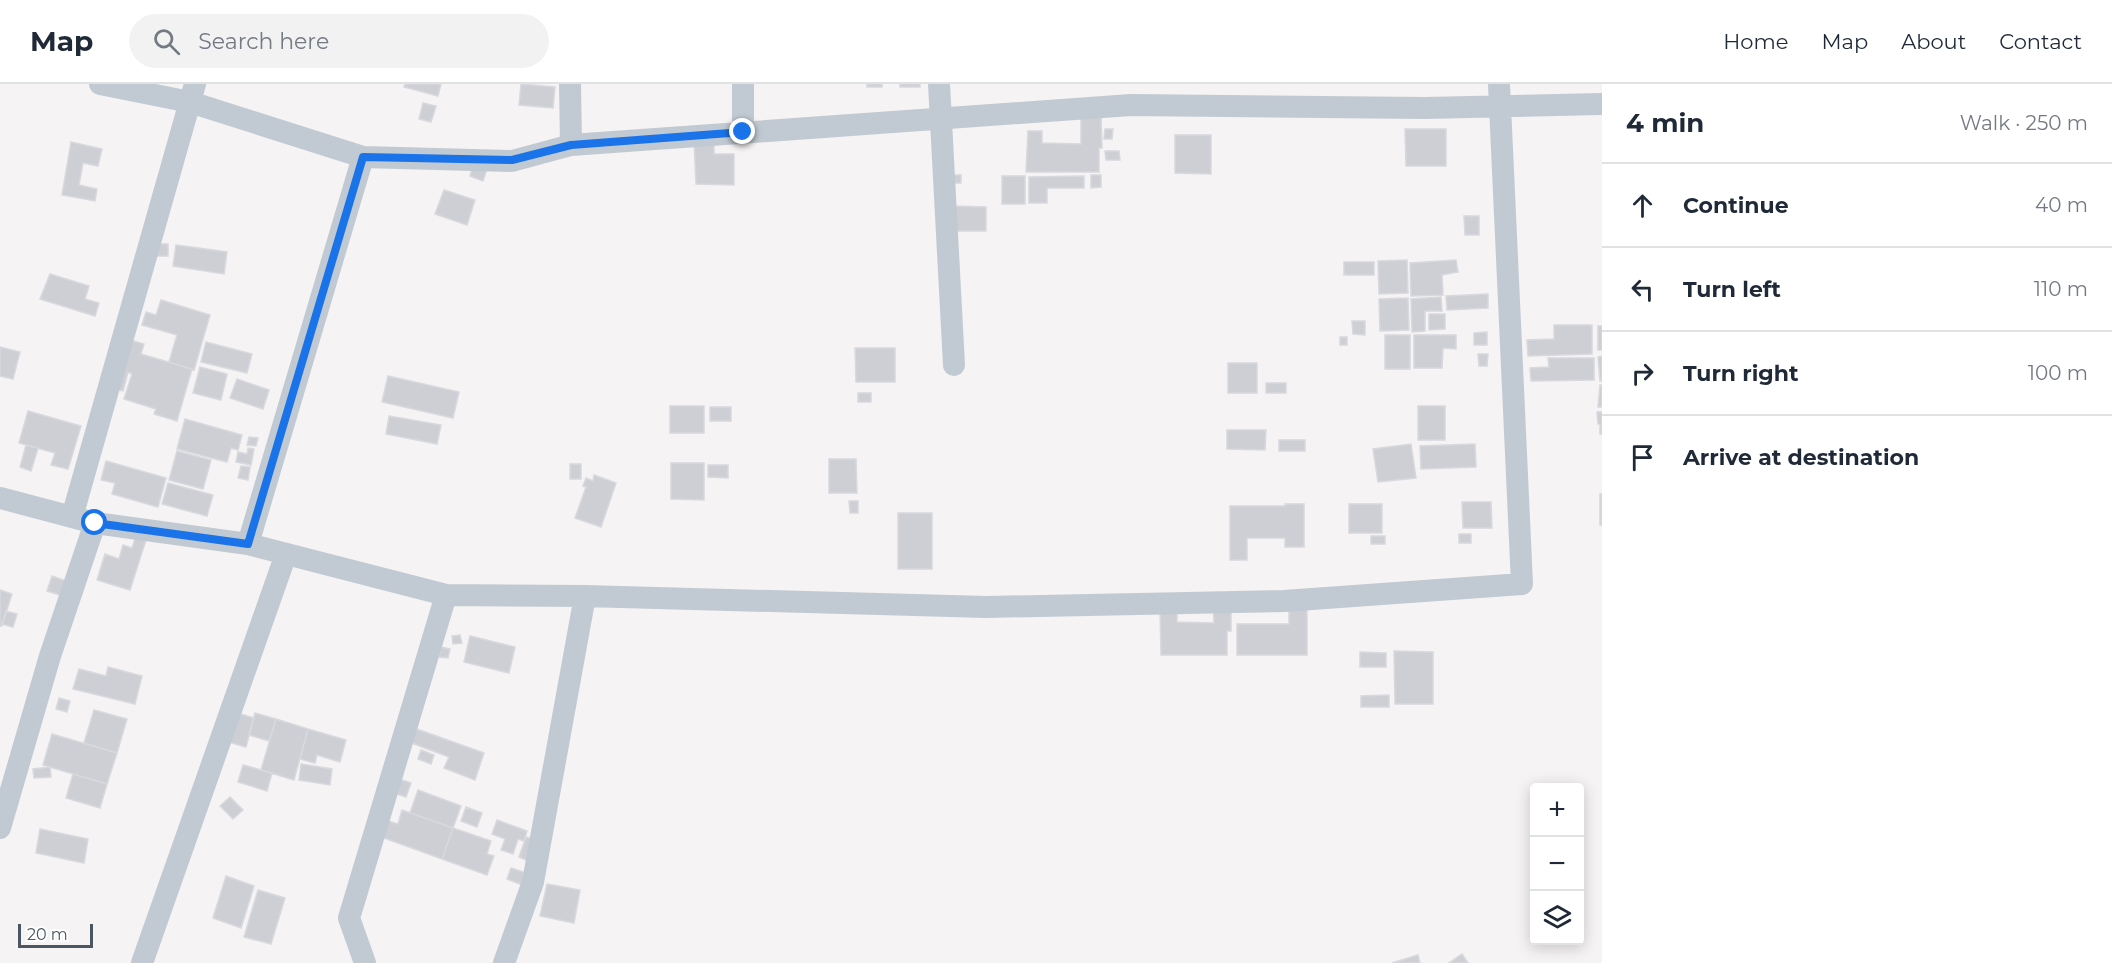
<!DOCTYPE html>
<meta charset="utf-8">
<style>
body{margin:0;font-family:Montserrat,sans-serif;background:#f2f2f3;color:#1f2937}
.controls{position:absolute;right:18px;bottom:18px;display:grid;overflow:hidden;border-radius:6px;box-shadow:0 3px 15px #0003}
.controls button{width:54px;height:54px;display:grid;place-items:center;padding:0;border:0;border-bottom:2px solid #e0e1e3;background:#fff;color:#1f2937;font:30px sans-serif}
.scale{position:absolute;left:18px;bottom:15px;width:75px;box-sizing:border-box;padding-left:6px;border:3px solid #4a5661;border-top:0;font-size:16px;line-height:21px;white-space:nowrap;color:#4a5661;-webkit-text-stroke:4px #fff;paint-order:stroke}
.stop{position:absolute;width:18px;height:18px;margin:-14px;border:4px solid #1a73e8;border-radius:50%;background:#fff}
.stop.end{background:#1a73e8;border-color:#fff;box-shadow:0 2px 6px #0008}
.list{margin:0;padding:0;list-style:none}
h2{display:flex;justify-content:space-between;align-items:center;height:78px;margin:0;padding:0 24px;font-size:26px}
h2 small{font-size:20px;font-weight:400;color:#747a83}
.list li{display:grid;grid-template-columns:39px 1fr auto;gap:18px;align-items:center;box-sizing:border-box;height:84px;padding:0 24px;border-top:2px solid #e0e1e3}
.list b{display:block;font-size:22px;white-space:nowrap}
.list em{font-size:20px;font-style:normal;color:#747a83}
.icon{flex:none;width:33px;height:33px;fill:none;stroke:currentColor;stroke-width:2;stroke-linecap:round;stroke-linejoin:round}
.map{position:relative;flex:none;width:1602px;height:879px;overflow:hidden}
header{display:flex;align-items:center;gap:36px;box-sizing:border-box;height:84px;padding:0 30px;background:#fff;border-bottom:2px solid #e0e1e3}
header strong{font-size:28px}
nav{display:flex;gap:33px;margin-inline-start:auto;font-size:21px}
.search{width:420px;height:54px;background:#f2f2f3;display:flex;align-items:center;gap:15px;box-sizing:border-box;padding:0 21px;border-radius:33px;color:#747a83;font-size:22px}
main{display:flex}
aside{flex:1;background:#fff}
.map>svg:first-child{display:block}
.building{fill:#cdcfd5;stroke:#d7d9de;stroke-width:1.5}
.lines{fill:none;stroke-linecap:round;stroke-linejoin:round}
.street{stroke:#c1cad2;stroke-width:22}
.route{stroke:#1a73e8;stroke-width:8}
</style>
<header>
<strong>Map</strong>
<div class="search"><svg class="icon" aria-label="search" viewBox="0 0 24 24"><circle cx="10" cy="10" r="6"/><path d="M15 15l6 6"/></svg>Search here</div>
<nav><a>Home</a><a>Map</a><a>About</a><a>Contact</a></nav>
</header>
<main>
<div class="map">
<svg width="1602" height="879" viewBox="0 0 1602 879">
<rect width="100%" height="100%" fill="#f5f3f3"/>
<path class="building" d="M405,0H441L438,12L404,3Z
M521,0L555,3L553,24L519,21Z
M867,0H882V3H867Z
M900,0H920V3H900Z
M423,19L436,22L431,38L419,35Z
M1081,31H1101L1102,64H1099V88H1026L1028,47H1042V59L1081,60Z
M1105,45H1113L1112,55H1104Z
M1405,45H1446V82H1406Z
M1175,51H1211V90L1175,89Z
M694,57H714V70H734V101L696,100Z
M71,58L102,65L98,82L83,79L79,101L97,105L95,117L62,111Z
M1105,67H1119L1120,76H1106Z
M473,81L487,85L483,97L470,92Z
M954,91H961V99H954Z
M1091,91H1101V103L1091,104Z
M1002,92H1025V120H1002Z
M1084,92V104H1047V119H1029V93Z
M444,106L475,116L467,141L435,130Z
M951,122L986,123V147H951Z
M1464,132H1479V151H1465Z
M153,160H168V172H153Z
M176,161L227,168L224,190L173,182Z
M1407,176L1408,209L1379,210L1378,177Z
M1456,176L1458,188L1442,191L1443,211L1411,212L1410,179Z
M1344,178H1374V191H1344Z
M50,190L89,202L85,215L99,219L95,232L40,215Z
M1488,210V224L1447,226L1446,212Z
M1441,213L1442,227H1425V247L1412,248L1411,215Z
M1408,214L1409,246L1380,247L1379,215Z
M161,216L210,231L194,286L169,278L177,251L142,241L146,228L156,231Z
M1429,230H1445V245L1429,246Z
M1352,237H1365V251L1353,250Z
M1554,241H1592V270L1528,272L1527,256L1554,255Z
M1598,242H1602V266H1598Z
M1487,248V261H1474V249Z
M1385,251H1410V285H1385Z
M1414,251H1456V265L1443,264L1442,284H1414Z
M1340,253H1347V261H1340Z
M127,255L144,260L141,270L192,285L177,337L154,330L156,325L124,315L132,290L128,288L123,307L112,304Z
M206,258L252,270L247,289L201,278Z
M0,263L20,268L13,295L0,292Z
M855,264H895V298H856Z
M1478,270H1488L1487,282H1479Z
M1602,272V297H1600L1598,273Z
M1548,274H1594V296L1531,297L1530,284L1549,283Z
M1228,279H1257V309H1228Z
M200,283L227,290L221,316L193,309Z
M388,292L459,308L453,334L382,318Z
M237,295L269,306L263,325L230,314Z
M1266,299H1286V309H1266Z
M1600,301H1602V323H1598Z
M858,309H871V318H858Z
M670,322H704V349H670Z
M1418,322H1445V356H1418Z
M710,323H731V337H710Z
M28,327L81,342L68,385L51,381L55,369L19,359Z
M1597,328H1602V350H1600V340H1598Z
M389,332L441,341L437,360L386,350Z
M185,335L242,351L238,366L231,364L227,378L177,365Z
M1227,346H1266L1265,366L1227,365Z
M249,353L258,354L256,362L247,361Z
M1279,356H1305V367H1279Z
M1411,360L1416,394L1378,398L1373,365Z
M1475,360L1476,383L1421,385L1420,362Z
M26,361L38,364L31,387L20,383Z
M248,364L254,365L251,381L236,378L238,368L247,370Z
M177,367L211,376L203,405L169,396Z
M829,375H856L857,409H829Z
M106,377L166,394L158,423L112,410L115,399L101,396Z
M671,379H704V416L671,415Z
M570,380H581V395H570Z
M708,381H728V394L708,393Z
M241,382L250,383L248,396L238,394Z
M594,391L616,399L601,443L575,434L586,403L583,402L586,394L593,397Z
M168,399L213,411L207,432L162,420Z
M1600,410H1602V441H1600Z
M849,417H858V429H850Z
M1462,418H1491L1492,444H1463Z
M1285,420H1304V463H1285V454H1247V476H1230V422H1285Z
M1349,420H1382V449H1349Z
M898,429H932V485H898Z
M1459,450H1471V459H1459Z
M136,452L146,456L130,506L97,496L105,470L119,475L123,461L132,464Z
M1371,452H1385V460H1371Z
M52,492L66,497L60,511L47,507Z
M0,506L12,510L2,542H0Z
M1213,522H1231V547H1227V571H1161L1160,525L1177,524V538L1214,539Z
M1289,524L1307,525V571H1237V540H1289Z
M6,527L17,530L13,543L2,540Z
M460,551L462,559L453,560L452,552Z
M470,552L515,563L509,589L464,578Z
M441,563L450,565L448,574L439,573Z
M1394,567L1433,568V620H1395Z
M1360,568L1386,569V583H1360Z
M108,583L142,592L135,620L73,605L79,585L106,592Z
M1389,611V623H1361V612Z
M59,614L70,617L67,628L56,625Z
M94,626L127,635L117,669L84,659Z
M234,628L254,634L246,663L225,657Z
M255,629L276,635L269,657L249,651Z
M276,635L308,645L294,696L261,686Z
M414,644L484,669L475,696L444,684L449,673L409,658Z
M308,645L346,656L340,678L317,671L315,679L300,675Z
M52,650L117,669L107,700L43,681Z
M421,666L434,671L431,680L418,675Z
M301,680L332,685L330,701L299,696Z
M243,681L272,689L267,707L238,698Z
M50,683L51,693L34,694L33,685Z
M73,690L107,700L100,724L66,714Z
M396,694L411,699L406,713L391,708Z
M418,706L461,722L453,744L410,729Z
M230,713L243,726L233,735L220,722Z
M466,723L482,729L477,743L461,737Z
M402,726L453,744L442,775L376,751L382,735L398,740Z
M497,736L527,747L524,757L518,755L513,770L501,766L505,755L492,750Z
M453,744L491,757L487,770L494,772L487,791L442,775Z
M40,745L88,755L84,779L36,769Z
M526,753L538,757L531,778L519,773Z
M511,784L529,790L525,802L507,795Z
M226,792L254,802L241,844L213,834Z
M547,800L580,806L574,839L540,832Z
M258,806L285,814L271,860L244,853Z
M1462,870L1468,879H1449Z
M1418,871L1420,879H1392Z"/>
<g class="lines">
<path class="street" d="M100,0L190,18L363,73L512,77L571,61L1131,21L1425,24L1602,20
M570,0L571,61
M743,0V48
M939,0L954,281
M0,414L95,439L248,460L446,511L585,512
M72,433L195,0
M248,460L363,73
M0,744L50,572L95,439
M142,879L286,470
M365,879L349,834L446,511
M504,879L533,798L585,512L986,523L1284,517L1522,500L1499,0"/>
</g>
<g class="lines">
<path class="route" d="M95,439L248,460L363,73L512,76L571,61L743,48"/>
</g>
</svg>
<div class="controls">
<button>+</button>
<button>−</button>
<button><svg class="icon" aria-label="layers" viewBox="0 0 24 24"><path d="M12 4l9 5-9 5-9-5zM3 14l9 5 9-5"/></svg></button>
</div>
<div class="scale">20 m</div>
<div class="stop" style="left:95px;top:439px"></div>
<div class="stop end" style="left:743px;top:48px"></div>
</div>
<aside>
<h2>4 min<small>Walk · 250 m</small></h2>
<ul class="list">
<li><svg class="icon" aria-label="ahead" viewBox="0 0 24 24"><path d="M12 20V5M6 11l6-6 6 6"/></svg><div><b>Continue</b></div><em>40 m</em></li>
<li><svg class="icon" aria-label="left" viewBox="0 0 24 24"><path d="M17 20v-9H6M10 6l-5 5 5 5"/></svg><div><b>Turn left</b></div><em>110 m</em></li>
<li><svg class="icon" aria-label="right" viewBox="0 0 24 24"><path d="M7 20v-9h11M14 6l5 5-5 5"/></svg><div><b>Turn right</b></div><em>100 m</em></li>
<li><svg class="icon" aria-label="arrive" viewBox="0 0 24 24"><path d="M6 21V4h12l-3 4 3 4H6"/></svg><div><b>Arrive at destination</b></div></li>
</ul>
</aside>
</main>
